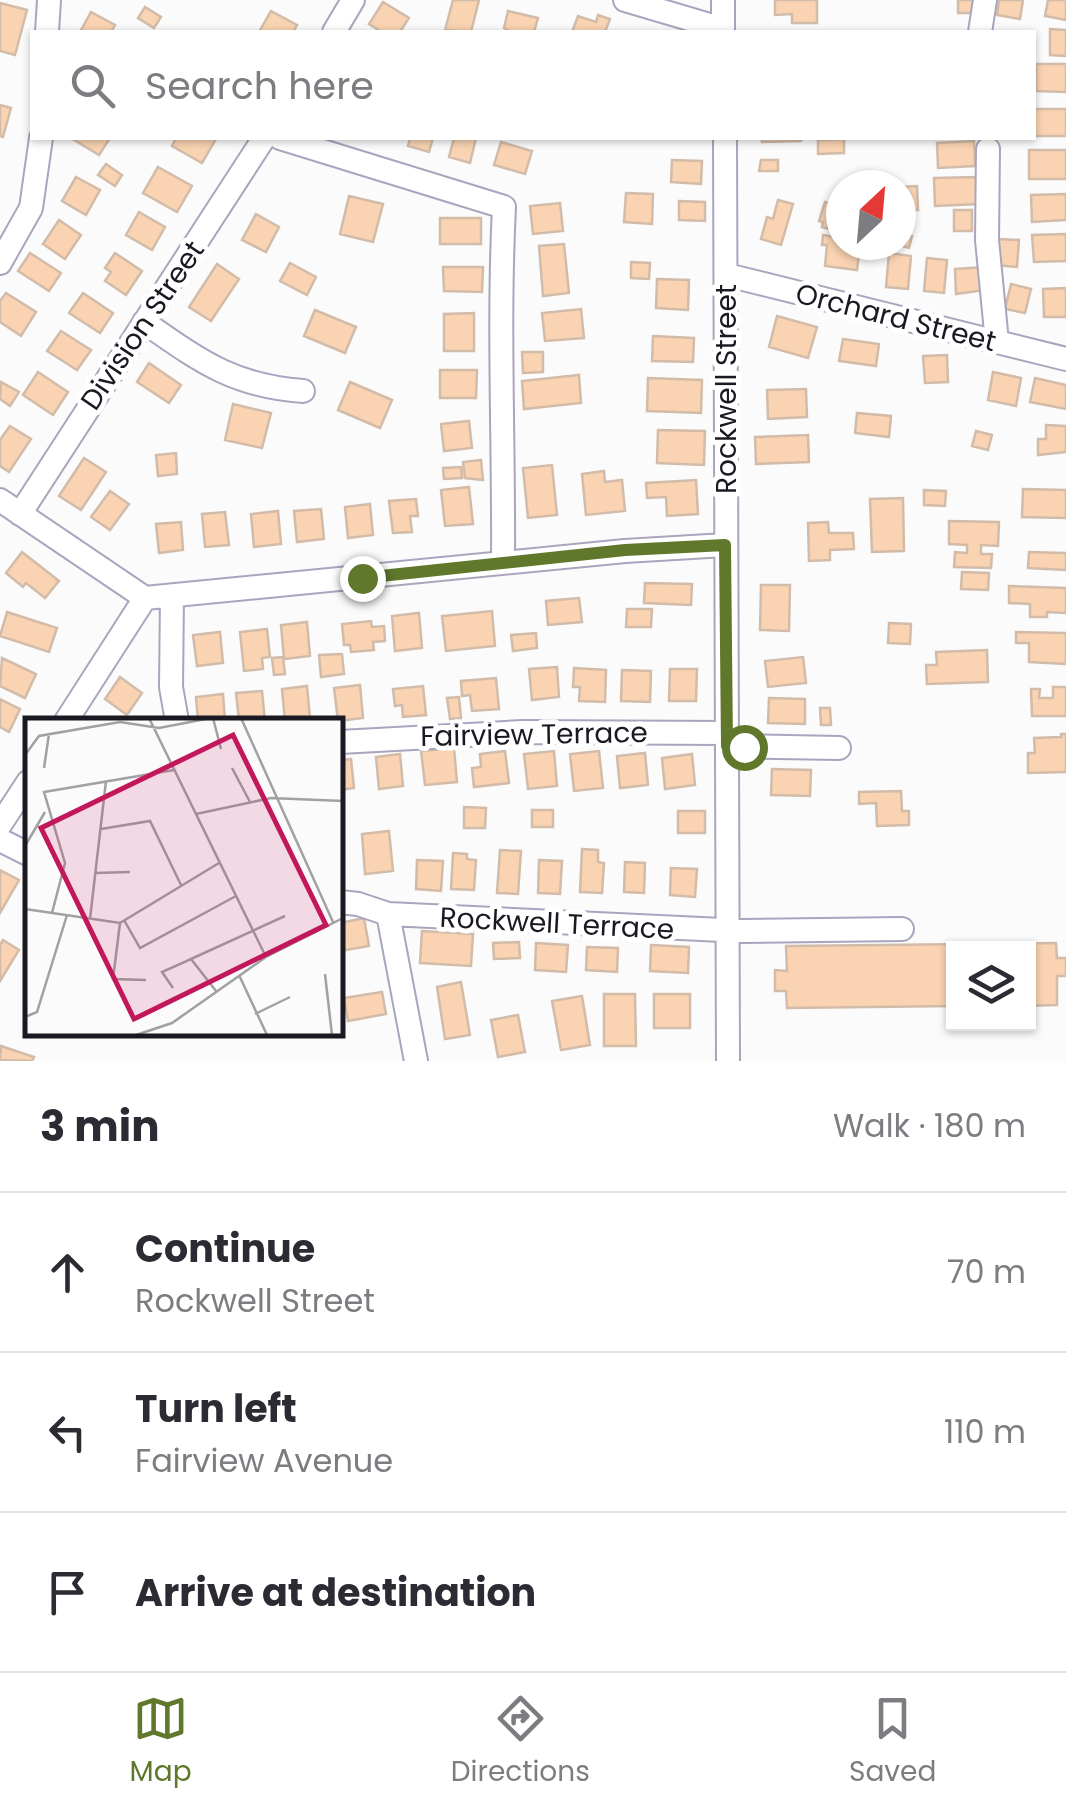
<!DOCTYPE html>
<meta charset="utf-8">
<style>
body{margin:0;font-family:Poppins,sans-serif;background:#f2f2f3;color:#2b2b33}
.controls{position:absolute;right:30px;bottom:30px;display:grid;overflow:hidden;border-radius:0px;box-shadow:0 2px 8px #0004}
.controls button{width:90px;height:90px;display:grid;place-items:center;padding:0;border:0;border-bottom:2px solid #e1e1e2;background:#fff;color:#2b2b33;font:50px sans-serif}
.compass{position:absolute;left:826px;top:170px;width:90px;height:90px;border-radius:50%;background:#fff;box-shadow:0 2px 8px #0004;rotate:26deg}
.stop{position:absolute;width:30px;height:30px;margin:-22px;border:8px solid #5f782b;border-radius:50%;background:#fff}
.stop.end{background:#5f782b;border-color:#fff;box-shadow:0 2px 10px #0008}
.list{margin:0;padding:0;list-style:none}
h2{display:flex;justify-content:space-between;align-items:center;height:130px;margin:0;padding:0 40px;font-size:42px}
h2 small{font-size:32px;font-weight:400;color:#7c7c81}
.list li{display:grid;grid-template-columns:65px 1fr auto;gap:30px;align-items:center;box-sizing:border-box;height:160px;padding:0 40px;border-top:2px solid #e1e1e2}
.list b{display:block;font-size:38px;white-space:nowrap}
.list p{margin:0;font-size:32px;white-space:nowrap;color:#7c7c81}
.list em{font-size:32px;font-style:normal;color:#7c7c81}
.icon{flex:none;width:55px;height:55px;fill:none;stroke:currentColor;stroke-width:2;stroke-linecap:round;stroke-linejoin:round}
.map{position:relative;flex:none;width:1066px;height:1061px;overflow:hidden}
.search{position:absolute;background:#fff;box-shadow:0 2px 8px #0004;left:30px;right:30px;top:30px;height:110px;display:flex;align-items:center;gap:25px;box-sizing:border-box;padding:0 35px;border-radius:0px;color:#7c7c81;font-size:38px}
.sheet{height:610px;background:#fff}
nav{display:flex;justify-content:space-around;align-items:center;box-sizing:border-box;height:140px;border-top:2px solid #e1e1e2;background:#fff;font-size:28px;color:#7c7c81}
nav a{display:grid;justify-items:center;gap:5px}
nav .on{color:#5f782b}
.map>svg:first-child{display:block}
.building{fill:#f9d3b2;stroke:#d2bca9;stroke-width:2.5}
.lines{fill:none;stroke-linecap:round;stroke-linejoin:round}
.minor-casing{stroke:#aaa5be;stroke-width:26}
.minor{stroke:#fff;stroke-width:22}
.route{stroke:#5f782b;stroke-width:12}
.labels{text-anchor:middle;stroke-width:10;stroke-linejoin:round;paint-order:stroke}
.street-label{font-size:28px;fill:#1a1922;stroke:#fff}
.inset-road{fill:none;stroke:#a1a1a4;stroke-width:2.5}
.view{fill:#c2185b;fill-opacity:0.15;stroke:#c2185b;stroke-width:5}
.inset-edge{fill:none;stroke:#1a1922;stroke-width:5}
</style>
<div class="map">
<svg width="1066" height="1061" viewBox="0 0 1066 1061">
<rect width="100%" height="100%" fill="#fbfbfb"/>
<path class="building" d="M453,0H479L471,32L445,30Z
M775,0H817V23H792V14L775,15Z
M958,0H974L973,13H958Z
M999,0H1023L1020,19L997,15Z
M1048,0H1066V20L1045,16Z
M383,2L409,18L400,32H382L369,24Z
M0,3L27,10L15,55L0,51Z
M145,7L161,17L154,28L138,18Z
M271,11L297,25L293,32H259Z
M508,11L538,18L534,32H511L504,28Z
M91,12L115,25L111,32H80Z
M598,15L610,19L605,32H572L578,16L596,22Z
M1050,29L1066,30V56L1050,55Z
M1036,64H1066V92L1036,91Z
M0,105L11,108L3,137L0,136Z
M1034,109H1066V136H1034Z
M71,138H110L99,155Z
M176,138H213L216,139L202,163L172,146Z
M410,138H433L429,152L408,146Z
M454,138H476L470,163L449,157Z
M761,138H801V141L762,142Z
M844,139V153L818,154V140Z
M974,141L975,166L938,168L937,143Z
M501,142L532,151L525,174L494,165Z
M1029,150H1066V179H1029Z
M672,160L702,161L701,184L671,182Z
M761,160H778V171H759Z
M106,164L122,175L115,186L98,175Z
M158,167L192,186L177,212L143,193Z
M76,177L100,190L86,215L62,201Z
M978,177L979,204L935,206L934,178Z
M917,186L918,210H901V187Z
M626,193L653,194L652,224L624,222Z
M1066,194V220L1032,222L1031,195Z
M349,196L383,204L373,242L340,234Z
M778,200L793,204L781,245L761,239L767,217L773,219Z
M679,201L705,202V221L679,220Z
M825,202L841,207V232L822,227L823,222L819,221Z
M560,203L563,231L533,234L530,206Z
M954,210H972V231H954Z
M139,212L165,227L152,250L126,235Z
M256,214L279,227L266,252L242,240Z
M440,218H481V244H440Z
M59,220L81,235L65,259L43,244Z
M901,220L909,222L905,234L912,236L909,248L899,245Z
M1066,234V261L1034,262L1032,235Z
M823,235L841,238V245H860L857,270L825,266L827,245H822Z
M998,239L1019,240L1017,267L995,265Z
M564,244L569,293L543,296L539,246Z
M30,253L61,273L49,291L18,271Z
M115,253L142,271L126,295L105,281L111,272L105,268Z
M889,253L911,256L908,289L886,287Z
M927,258L947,260L944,293L924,291Z
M631,262L650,263L649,279L631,278Z
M290,263L316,277L307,295L280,281Z
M217,264L239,279L211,321L189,307Z
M443,267H483L482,292L444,291Z
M984,267L985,290L956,294L955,269Z
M657,279L689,280L688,310L656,308Z
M1011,284L1031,289L1025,313L1005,309Z
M1066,288V317H1044L1043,289Z
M6,293L36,312L21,336L0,322V301Z
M83,293L113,313L100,333L69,313Z
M581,309L584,338L545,341L542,313Z
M315,310L356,327L345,353L304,336Z
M474,313V351H444V314Z
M777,316L817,327L808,358L769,347Z
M61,331L91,350L77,370L47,351Z
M653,336L694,338L693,362L652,361Z
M843,339L879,344L876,366L839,361Z
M522,352H543V372L523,373Z
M947,355L948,382L925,383L923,356Z
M149,363L181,385L169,403L137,382Z
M440,370H477L476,398H440Z
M38,372L68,392L53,415L23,395Z
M993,372L1021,378L1016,406L988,400Z
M579,375L581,403L524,409L522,381Z
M648,378L702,380L701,413L647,411Z
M1035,378L1066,385V409L1030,402Z
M1,382L19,392L10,406L0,399Z
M350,382L392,400L380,428L338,410Z
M806,389L807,417L768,419L767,390Z
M233,404L271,413L262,448L225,440Z
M857,413L891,416L889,437L855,433Z
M469,421L472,448L444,451L441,424Z
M1046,425L1066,426V452L1038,455V439H1046Z
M10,426L31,439L9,472L0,466V440Z
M658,430L705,431L704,465L657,463Z
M976,431L992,435L988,450L972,446Z
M808,435L809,462L756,464L755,437Z
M176,453L177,474L158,476L156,455Z
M84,458L106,472L81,510L59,496Z
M481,460L483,480L465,478L463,462Z
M552,465L557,515L528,518L523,468Z
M461,467L462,478L444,479L443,468Z
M604,471L605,482L622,480L625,511L586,515L582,474Z
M696,480L698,514L667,516L666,497L647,498L646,483Z
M469,487L473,524L445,526L441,490Z
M1023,489L1066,490V518L1022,517Z
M924,490L946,491L945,506L924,505Z
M110,491L129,504L110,530L91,517Z
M903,498L904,551L872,552L870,499Z
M416,499L418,516H410L412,532L393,533L389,501Z
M370,504L373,535L348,538L345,507Z
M321,509L324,539L297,542L294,511Z
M278,511L281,544L254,547L251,514Z
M225,512L229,545L205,547L202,514Z
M949,521L999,522L998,546L981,545V554H992L991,568L954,567L955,552L967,553V545L949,544Z
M181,522L183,550L159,553L156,524Z
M828,522L829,533H853L854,549L830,550V560L809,561L808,523Z
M22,552L59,581L45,598L26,583L23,587L6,573Z
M1029,552L1066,553V570L1028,568Z
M962,572L989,573L988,590L961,589Z
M645,583L692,584L691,605L644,603Z
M761,585H790L789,631L760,630Z
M1009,586L1066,588V613L1047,612V617H1030V604L1009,603Z
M579,598L582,622L548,625L546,601Z
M627,609H652L651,627H626Z
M492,611L495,646L446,651L442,616Z
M7,612L57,628L49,652L0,636Z
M419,613L422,648L395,651L392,616Z
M371,621L372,627L384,626L385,641L373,642L374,650L351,652L350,645H344L342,624Z
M307,622L310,656L284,659L281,625Z
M889,623L911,624L910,644L888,643Z
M267,629L270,657L262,658L263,669L244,671L240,632Z
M220,632L223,663L197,666L193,635Z
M1016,632L1066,633V664L1029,662V643H1016Z
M536,633L537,648L513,651L511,635Z
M987,650L988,682L927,684L926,665H937L936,652Z
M342,654L344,674L321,677L319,655Z
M283,657L285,674L274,675L272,658Z
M803,657L806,683L768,687L765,661Z
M2,658L36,674L25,698L0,686Z
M557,667L559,697L532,700L529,669Z
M574,668L606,670L605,702L579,701L580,687H573Z
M670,669H697L696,701H669Z
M622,670L651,671L650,702L621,701Z
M120,677L142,693L127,715L105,699Z
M496,678L499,709L472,711L470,695L462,696L461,681Z
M360,685L363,718L338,721L334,688Z
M307,686L310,718L285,721L282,689Z
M423,686L426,715L403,717L402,705L395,706L393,689Z
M1053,687H1066V716H1032L1031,689H1040L1039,698H1053Z
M262,691L265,721H239L236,693Z
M223,694L225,721H198L196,697Z
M459,697L461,718L450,719L447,698Z
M769,698L805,699V724L768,723Z
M0,699L20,709L9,732L0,727Z
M820,708H830L831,725H821Z
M1061,734H1066V772L1028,773V753H1035L1034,738L1061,737Z
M454,748L457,782L425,785L421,751Z
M505,751L509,783L474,787L472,768L481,767L480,754Z
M554,751L557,786L528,789L524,754Z
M599,751L603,788L574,791L570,754Z
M645,753L648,785L620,788L617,756Z
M400,754L403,786L379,789L376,757Z
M692,754L695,785L665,789L662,758Z
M351,759L354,788L340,790V760Z
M772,769L811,770L810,796L771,795Z
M901,791L902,811H909V825L877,826L876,803L859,804V792Z
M464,807L486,808L485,828H464Z
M532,810H553V827H532Z
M678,811H705V833H678Z
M389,831L393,871L365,874L362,834Z
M582,849L598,850V862L604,863L602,893L580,892Z
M500,850L521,851L518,894L497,893Z
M453,853L467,854V859L476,860L474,890L451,889Z
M417,860L443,861L441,891L416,889Z
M539,860L562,861L560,894L538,893Z
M625,862L645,863L644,893L624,892Z
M671,868L697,869L695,897L670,895Z
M0,870L19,880L0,913Z
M364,918L369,946L340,951V923Z
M422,931L473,934L471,966L420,963Z
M3,940L19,950L0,981V945Z
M519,942L520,958L494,959L493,943Z
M536,943L568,945L566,972L535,970Z
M1056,943L1057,958H1066V976H1057V1005L1028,1006V948H954V1006L787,1008L786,991H775V970L787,971L786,946Z
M651,945L689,947L688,973L650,971Z
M587,947L618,948L617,972L586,970Z
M461,982L470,1035L445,1039L437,987Z
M382,992L386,1014L348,1021L344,998Z
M604,994H635L636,1046H604Z
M654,994H690V1028H654Z
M582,996L590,1045L561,1050L552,1001Z
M518,1015L525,1052L498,1057L491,1020Z
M1,1046L34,1057L32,1061L0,1060Z"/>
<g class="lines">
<defs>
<path id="minor" d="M625,0L723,29
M723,0V32
M47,32L49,0
M334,32L353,0
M980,32L985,0
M280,138L504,207C498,326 504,444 503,563
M725,138L728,1061
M988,149L987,240L997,342
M0,263L31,208L41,138
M727,275L1066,359
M144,322C200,361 233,386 303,391
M0,500L145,598L625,551L725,545
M20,514L264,138
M172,596L171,687L177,721
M66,721L145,598
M340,742L522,732L727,733
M727,746L839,748
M0,825L28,782
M0,840L28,854
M340,902L358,904L388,914L416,1061
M388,914L743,931L902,929"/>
</defs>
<use href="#minor" class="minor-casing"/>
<use href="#minor" class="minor"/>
</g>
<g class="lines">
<path class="route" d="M362,578L625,550L725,545L727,746L744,747"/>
</g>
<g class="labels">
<g class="street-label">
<text transform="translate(896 317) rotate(14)" y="10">Orchard Street</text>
<text transform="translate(142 325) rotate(-56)" y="10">Division Street</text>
<text transform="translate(726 389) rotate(-90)" y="10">Rockwell Street</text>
<text transform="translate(534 734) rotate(-1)" y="10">Fairview Terrace</text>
<text transform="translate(557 923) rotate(3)" y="10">Rockwell Terrace</text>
</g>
</g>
<g transform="translate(25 718)">
<rect width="318" height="318" fill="#fbfbfb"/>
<path class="inset-road" d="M124,0L241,239M188,0L196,31M216,0L308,204M0,37L14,18L95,4L134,10L186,0M19,50L24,16M207,50L225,84M171,96L246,80L318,83M76,111L125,103L156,167M0,128L20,94M70,155L105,154M0,191L95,205L194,145M27,195L40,145L19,74L149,52M65,201L81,63M99,202L115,230L211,178M95,205L88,261L121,262M166,241L260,198M300,256L307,317M214,257L242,317M148,270L137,254L166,241L191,273M230,296L265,279M0,299L12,294L42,197M111,317L147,305L241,239L318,200"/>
<path class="view" d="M208,17L301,207L109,301L16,110Z"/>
<rect width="318" height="318" class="inset-edge"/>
</g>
</svg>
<div class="controls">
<button><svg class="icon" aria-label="layers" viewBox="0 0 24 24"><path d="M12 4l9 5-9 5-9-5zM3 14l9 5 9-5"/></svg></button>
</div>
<svg class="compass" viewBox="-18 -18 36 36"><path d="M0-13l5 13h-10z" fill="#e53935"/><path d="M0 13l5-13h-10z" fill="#7c7c81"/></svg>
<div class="stop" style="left:744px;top:747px"></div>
<div class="stop end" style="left:362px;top:578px"></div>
<div class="search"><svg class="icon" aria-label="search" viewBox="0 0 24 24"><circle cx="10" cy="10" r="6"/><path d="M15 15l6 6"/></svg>Search here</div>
</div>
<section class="sheet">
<h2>3 min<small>Walk · 180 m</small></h2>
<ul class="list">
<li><svg class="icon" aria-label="ahead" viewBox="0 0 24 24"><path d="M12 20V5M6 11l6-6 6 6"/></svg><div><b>Continue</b><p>Rockwell Street</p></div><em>70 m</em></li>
<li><svg class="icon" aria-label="left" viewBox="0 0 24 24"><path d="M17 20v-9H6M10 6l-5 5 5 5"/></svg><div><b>Turn left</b><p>Fairview Avenue</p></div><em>110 m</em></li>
<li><svg class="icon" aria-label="arrive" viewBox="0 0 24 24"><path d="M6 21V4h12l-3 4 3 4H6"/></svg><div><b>Arrive at destination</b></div></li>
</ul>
</section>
<nav>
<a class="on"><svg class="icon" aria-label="map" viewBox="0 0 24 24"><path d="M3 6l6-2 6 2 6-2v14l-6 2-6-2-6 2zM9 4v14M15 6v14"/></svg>Map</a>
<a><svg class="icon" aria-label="directions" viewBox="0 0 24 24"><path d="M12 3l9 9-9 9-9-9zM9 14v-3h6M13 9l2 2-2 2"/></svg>Directions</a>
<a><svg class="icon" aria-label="saved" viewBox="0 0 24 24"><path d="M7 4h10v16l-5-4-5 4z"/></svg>Saved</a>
</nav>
